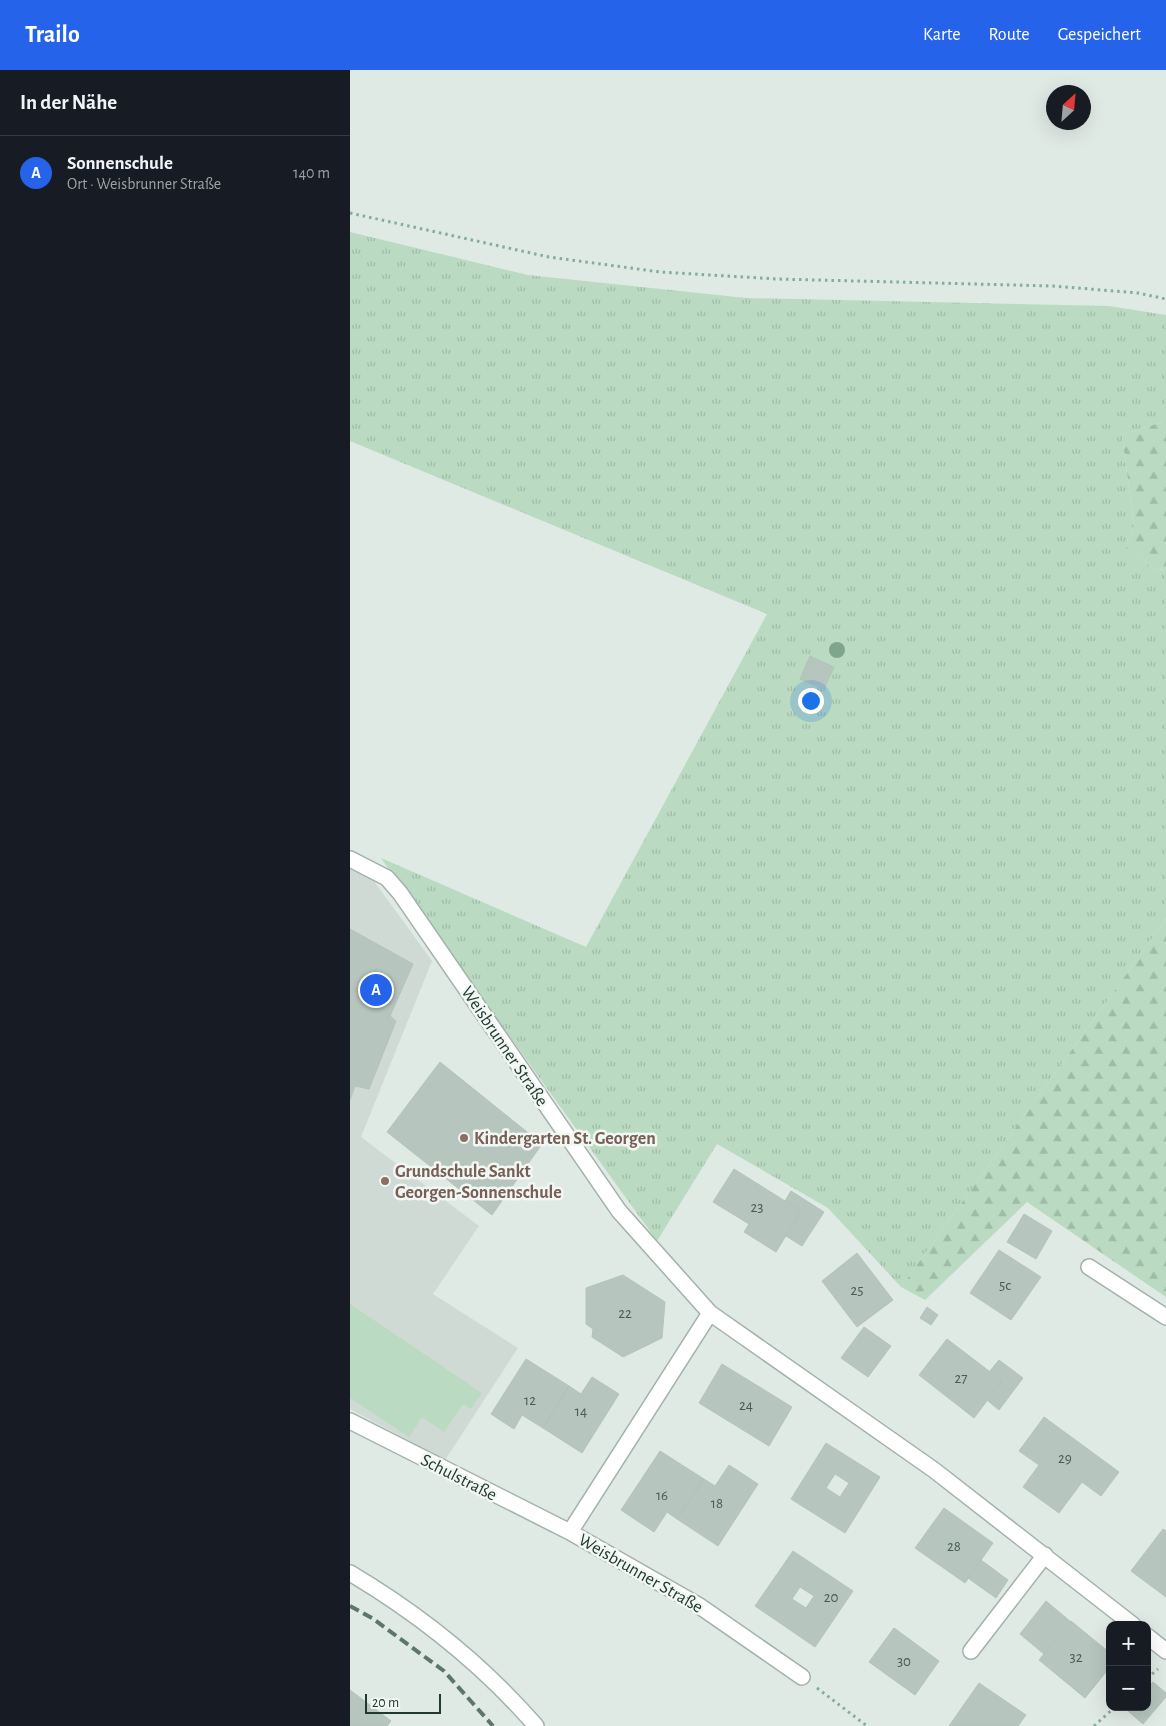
<!DOCTYPE html>
<html lang="de">
<meta charset="utf-8">
<style>
body{margin:0;font-family:"Alegreya Sans",sans-serif;background:#242831;color:#f1f3f6}
.controls{position:absolute;right:15px;bottom:15px;display:grid;overflow:hidden;border-radius:10px;box-shadow:0 5px 20px #0002}
.controls button{width:45px;height:45px;display:grid;place-items:center;padding:0;border:0;border-bottom:1px solid #363941;background:#171b24;color:#f1f3f6;font:25px sans-serif}
.compass{position:absolute;left:696px;top:15px;width:45px;height:45px;border-radius:50%;background:#171b24;box-shadow:0 5px 20px #0002;rotate:26deg}
.scale{position:absolute;left:15px;bottom:12px;width:76px;box-sizing:border-box;padding-left:5px;border:2px solid #223932;border-top:0;font-size:14px;line-height:18px;white-space:nowrap;color:#223932;-webkit-text-stroke:4px #f1f7f3;paint-order:stroke}
.you{position:absolute;left:460px;top:630px;width:18px;height:18px;margin:-12px;border:4px solid #fff;border-radius:50%;background:#1a73e8;box-shadow:0 0 0 8px #1a73e833}
.badge{display:grid;place-items:center;width:32px;height:32px;border-radius:50%;background:#2563eb;color:#fff;font-size:16px;font-weight:700}
.pin{position:absolute;translate:-50% -50%;border:2px solid #fff;box-shadow:0 1px 5px #0006}
.list{margin:0;padding:0;list-style:none}
h2{display:flex;justify-content:space-between;align-items:center;height:65px;margin:0;padding:0 20px;font-size:21px}
h2 small{font-size:16px;font-weight:400;color:#9ea1a6}
.list li{display:grid;grid-template-columns:32px 1fr auto;gap:15px;align-items:center;box-sizing:border-box;height:75px;padding:0 20px;border-top:1px solid #363941}
.list b{display:block;font-size:19px;white-space:nowrap}
.list p{margin:0;font-size:16px;white-space:nowrap;color:#9ea1a6}
.list em{font-size:16px;font-style:normal;color:#9ea1a6}
.map{position:relative;flex:none;width:816px;height:1656px;overflow:hidden}
header{display:flex;align-items:center;gap:30px;box-sizing:border-box;height:70px;padding:0 25px;background:#2563eb;color:#fff}
header strong{font-size:24px}
nav{display:flex;gap:28px;margin-inline-start:auto;font-size:18px}
main{display:flex}
aside{flex:1;background:#171b24}
.map>svg:first-child{display:block}
.built{fill:#cfdad4}
.grass{fill:url(#grass-tufts)}
.forest{fill:url(#forest-firs)}
.pitch{fill:#badac2}
.building{fill:#b6c5be;stroke:#b3c3bc;fill-rule:evenodd}
.lines{fill:none;stroke-linecap:round;stroke-linejoin:round}
.minor-casing{stroke:#a3b1ac;stroke-width:18}
.tertiary-casing{stroke:#a3b1ac;stroke-width:18}
.path{stroke:#83ac9d;stroke-width:3;stroke-dasharray:2.5 4;stroke-linecap:butt}
.minor{stroke:#fff;stroke-width:15}
.tertiary{stroke:#fff;stroke-width:15}
.rail{stroke:#5c756d;stroke-width:4;stroke-dasharray:10 5;stroke-linecap:butt}
.tree{fill:#7fa68c}
.education-dot{fill:#8d6e63;stroke:#f1f7f3;stroke-width:2}
.labels{text-anchor:middle;stroke-width:5;stroke-linejoin:round;paint-order:stroke}
.number-label{font-size:15px;fill:#475c55}
.street-label{font-size:18px;fill:#223932;stroke:#f1f7f3}
.education-label{font-size:18px;font-weight:bold;fill:#785e54;stroke:#f1f7f3;text-anchor:start}
</style>
<header>
<strong>Trailo</strong>
<nav><a>Karte</a><a>Route</a><a>Gespeichert</a></nav>
</header>
<main>
<aside>
<h2>In der Nähe<small></small></h2>
<ul class="list">
<li><span class="badge">A</span><div><b>Sonnenschule</b><p>Ort · Weisbrunner Straße</p></div><em>140 m</em></li>
</ul>
</aside>
<div class="map">
<svg width="816" height="1656" viewBox="0 0 816 1656">
<defs>
<pattern id="grass-tufts" width="24" height="20" patternUnits="userSpaceOnUse" patternTransform="scale(1.25)"><rect width="24" height="20" fill="#badac2"/><path d="M3 7l-1-3M5 7V3M7 7l1-3M15 17l-1-3M17 17v-4M19 17l1-3" fill="none" stroke="#a0bca7"/></pattern>
<pattern id="forest-firs" width="22" height="20" patternUnits="userSpaceOnUse" patternTransform="scale(1.25)"><rect width="22" height="20" fill="#badac2"/><path d="M5 1l3.5 6h-7zM16 11l3.5 6h-7z" fill="#a0bca7"/></pattern>
</defs>
<rect width="100%" height="100%" fill="#e0eae5"/>
<path class="built" d="M0,796L18,803L82,891L11,1067L129,1156L83,1224L168,1278L95,1390L0,1339Z"/>
<path class="grass" d="M0,162L178,205L396,228L759,236L816,245V355L812,352L772,365L784,456L775,477L805,500L816,499V849L551,1217L478,1138L367,1074L307,1171L31,788L236,877L417,544L0,371Z"/>
<path class="forest" d="M812,352L816,355V499L805,500L775,477L784,456L772,365Z
M816,849V1227L677,1132L575,1230L551,1217Z"/>
<path class="pitch" d="M0,1234L132,1323L121,1339L113,1334L94,1362L72,1347L59,1367L0,1328Z"/>
<path class="building" d="M460,586L484,597L474,619L450,609Z
M0,859L63,894L40,946L46,951L19,1019L5,1016L0,1030Z
M90,992L192,1074L142,1145L37,1062Z
M384,1099L451,1141L426,1182L394,1162L399,1154L363,1132Z
M441,1121L474,1142L452,1176L436,1166L451,1141L435,1131Z
M674,1144L702,1161L686,1189L657,1172Z
M649,1180L691,1207L661,1250L620,1223Z
M507,1183L543,1230L507,1257L472,1211Z
M273,1205L315,1232L312,1268L273,1287L242,1267L243,1259L236,1254V1218Z
M577,1237L588,1245L581,1255L570,1248Z
M514,1257L541,1276L518,1307L491,1288Z
M597,1269L652,1311L624,1348L569,1305Z
M176,1289L219,1316L193,1358L172,1345L164,1359L141,1344Z
M649,1290L673,1308L649,1340L637,1330L652,1311L640,1301Z
M372,1294L442,1337L419,1376L349,1333Z
M242,1307L269,1324L232,1383L193,1358L219,1316L231,1324Z
M694,1347L769,1402L751,1426L732,1412L709,1443L673,1417L689,1395L669,1381Z
M476,1373L530,1407L495,1463L441,1429ZM485,1404L499,1413L490,1427L476,1418Z
M310,1381L354,1409L327,1449L317,1442L304,1462L271,1440Z
M379,1395L408,1414L368,1476L327,1449L354,1409L365,1416Z
M594,1438L643,1473L615,1513L565,1478Z
M813,1459L816,1461V1527L781,1501Z
M443,1481L503,1521L465,1577L405,1536ZM450,1517L464,1526L456,1538L442,1529Z
M631,1490L658,1510L646,1528L618,1508Z
M696,1531L721,1552L694,1584L670,1564Z
M721,1551L760,1583V1597L735,1628L689,1590Z
M544,1558L589,1591L565,1625L519,1592Z
M803,1612L816,1623V1627L793,1654L778,1641L781,1637H797V1619Z
M629,1613L676,1645L668,1656H599Z
M0,1620L41,1651L37,1656H0Z"/>
<g class="lines">
<defs>
<path id="minor" d="M0,789L37,808L50,823L269,1141L360,1243L584,1400L783,1555
M739,1197L816,1247
M360,1243L220,1462L348,1535L452,1607
M0,1351L220,1462
M797,1566L816,1581
M621,1581L695,1485"/>
<path id="tertiary" d="M0,1503C69,1544 133,1595 186,1656"/>
</defs>
<use href="#minor" class="minor-casing"/>
<use href="#tertiary" class="tertiary-casing"/>
<path class="path" d="M0,143L199,187L310,202L427,209L703,216L788,223L816,229
M797,1608L808,1599
M467,1618L517,1656
M744,1656L765,1637"/>
<use href="#minor" class="minor"/>
<use href="#tertiary" class="tertiary"/>
<path class="rail" d="M0,1536L22,1548L94,1601L143,1656"/>
</g>
<circle class="tree" cx="487" cy="580" r="8"/>
<g class="education-dot">
<circle cx="114" cy="1068" r="5"/>
<circle cx="35" cy="1111" r="5"/>
</g>
<g class="labels">
<g class="number-label">
<text x="407" y="1142">23</text>
<text x="655" y="1220">5c</text>
<text x="507" y="1225">25</text>
<text x="275" y="1248">22</text>
<text x="611" y="1313">27</text>
<text x="180" y="1335">12</text>
<text x="396" y="1340">24</text>
<text x="231" y="1346">14</text>
<text x="715" y="1393">29</text>
<text x="312" y="1430">16</text>
<text x="367" y="1438">18</text>
<text x="604" y="1481">28</text>
<text x="481" y="1532">20</text>
<text x="726" y="1592">32</text>
<text x="554" y="1596">30</text>
</g>
<g class="street-label">
<text transform="translate(155 976) rotate(56)" y="6">Weisbrunner Straße</text>
<text transform="translate(109 1407) rotate(27)" y="6">Schulstraße</text>
<text transform="translate(291 1503) rotate(30)" y="6">Weisbrunner Straße</text>
</g>
<g class="education-label">
<text x="124" y="1074">Kindergarten St. Georgen</text>
<text x="45" y="1107">Grundschule Sankt<tspan x="45" dy="21">Georgen-Sonnenschule</tspan></text>
</g>
</g>
</svg>
<div class="controls">
<button>+</button>
<button>−</button>
</div>
<svg class="compass" viewBox="-18 -18 36 36"><path d="M0-13l5 13h-10z" fill="#e53935"/><path d="M0 13l5-13h-10z" fill="#9ea1a6"/></svg>
<div class="scale">20 m</div>
<div class="you"></div>
<div class="pin badge" style="left:26px;top:920px">A</div>
</div>
</main>
